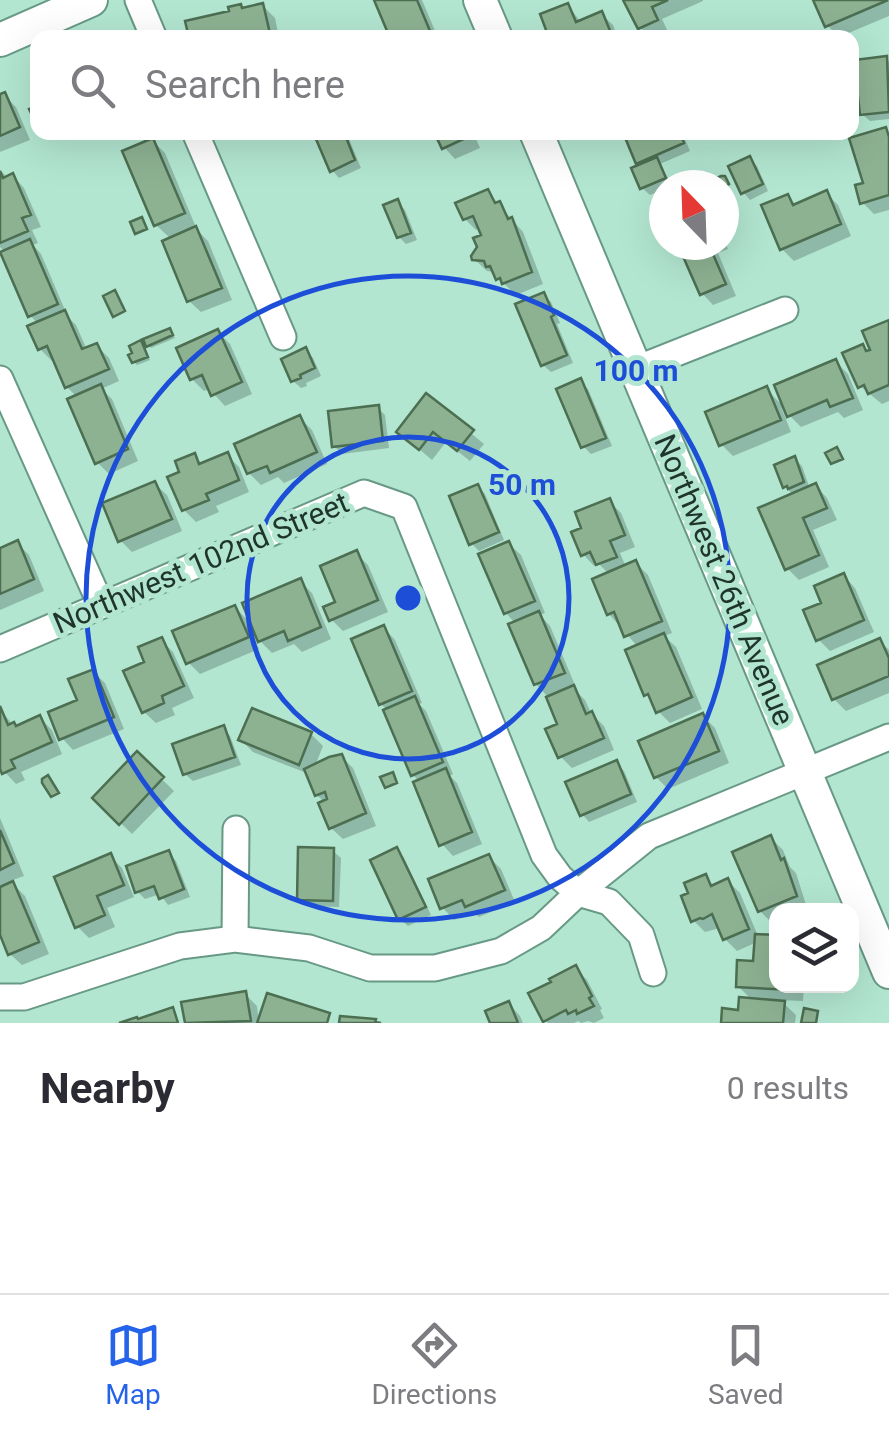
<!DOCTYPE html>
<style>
body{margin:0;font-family:Roboto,sans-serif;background:#f7f7f7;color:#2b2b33}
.controls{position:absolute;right:30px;bottom:30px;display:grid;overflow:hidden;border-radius:20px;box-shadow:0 10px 40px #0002}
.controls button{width:90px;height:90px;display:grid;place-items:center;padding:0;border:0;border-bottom:2px solid #e1e1e2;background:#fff;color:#2b2b33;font:50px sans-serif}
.compass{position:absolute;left:649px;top:170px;width:90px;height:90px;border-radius:50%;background:#fff;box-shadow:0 10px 40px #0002;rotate:337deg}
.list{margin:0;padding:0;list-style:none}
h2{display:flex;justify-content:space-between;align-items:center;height:130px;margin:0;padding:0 40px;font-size:42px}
h2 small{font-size:32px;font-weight:400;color:#7c7c81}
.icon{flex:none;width:55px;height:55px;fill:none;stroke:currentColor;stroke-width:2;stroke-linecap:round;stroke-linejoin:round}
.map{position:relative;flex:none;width:889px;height:1023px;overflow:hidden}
.search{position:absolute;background:#fff;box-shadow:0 10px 40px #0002;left:30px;right:30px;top:30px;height:110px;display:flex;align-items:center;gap:25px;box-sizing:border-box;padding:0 35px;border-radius:20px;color:#7c7c81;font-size:38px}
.sheet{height:270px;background:#fff}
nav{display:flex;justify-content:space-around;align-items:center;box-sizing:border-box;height:140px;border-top:2px solid #e1e1e2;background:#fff;font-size:28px;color:#7c7c81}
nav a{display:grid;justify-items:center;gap:5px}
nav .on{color:#2563eb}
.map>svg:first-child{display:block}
.shadow{fill:#0003}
.building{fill:#8db292;stroke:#4c6e51;stroke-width:2.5}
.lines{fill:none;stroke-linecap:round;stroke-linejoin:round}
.minor-casing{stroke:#689986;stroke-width:29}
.tertiary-casing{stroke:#689986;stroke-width:36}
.minor{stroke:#fff;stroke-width:25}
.tertiary{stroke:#fff;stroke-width:32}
.ring{fill:none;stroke:#1d4ed8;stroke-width:5}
.labels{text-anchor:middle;stroke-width:10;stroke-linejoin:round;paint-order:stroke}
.street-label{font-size:30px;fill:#1f342c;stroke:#b2e6d1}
.centre{fill:#1d4ed8;stroke:#b2e6d1;stroke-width:5}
.ring-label{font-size:30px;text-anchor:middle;font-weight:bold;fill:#1d4ed8;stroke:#b2e6d1;stroke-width:10;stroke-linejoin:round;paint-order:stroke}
</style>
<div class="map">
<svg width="889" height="1023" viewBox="0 0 889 1023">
<rect width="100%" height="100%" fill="#b2e6d1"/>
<path class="shadow" d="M376,0H422L438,38H392Z
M627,0H703V1L662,19L668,32L651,38L640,27Z
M816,0H889V16L839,37L827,25Z
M567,5L581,22L601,14L613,25L618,38H552Z
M263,6L275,18L279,38H191L244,10Z
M886,59L889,62V119L870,121L862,114Z
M4,95L16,107L30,140L0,152V97Z
M885,130L889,133V210L874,214L863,203L866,184Z
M103,132H124L109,139Z
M315,132H346L361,168L339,178L332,170Z
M437,132H473L480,148L455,159L444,147Z
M637,132H682L690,151L660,164L672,185H664V189L650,195L642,188V166L638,162Z
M153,141L165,153L195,225L193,226L208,241L232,300L201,312L189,301L171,239L156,225Z
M750,159L757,166L768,191L750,200L743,192Z
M0,170L8,178L13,176L24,188L41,227L32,230L38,243L33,245L41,254L68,317L76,325L87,350L97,346L109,358L119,381L101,389L112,399L138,461L109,474L97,462L77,397L67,387L55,359L52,361L40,349L38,324L30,315L5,252L0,247Z
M488,192L523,232L543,284L516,295L498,278L494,272L487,271L474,259L484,236L481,228L476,230L465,219Z
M826,193L838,205L851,236L794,261L782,249L788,197L797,206Z
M397,202L405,210L417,240L406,244L399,237Z
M724,239L728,249L718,253L736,296L713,305L702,293L681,245H724Z
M543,295L551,302L560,323L557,324L573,363L551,372L543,365Z
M889,322V401L882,404L860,386L863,347L868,353L873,352Z
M170,331L175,338L151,348L148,345Z
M218,332L230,344L252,394L225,406L214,394L211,388L204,391L192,379Z
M143,346L150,360L137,365L134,362Z
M306,350L313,358L321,376L306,383L307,386L301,388L293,381Z
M836,362L848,374L863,410L844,418L838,412L801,427L781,407L791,432L733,456L721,444L766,389L786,409Z
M580,381L588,389L612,446L591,454L584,447Z
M427,397L484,444L470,461L446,442L432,460L399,432Z
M378,408L385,415L389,448L342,454L334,446Z
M300,418L312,430L327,464L284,483L278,477L261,485L249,473Z
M227,455L239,467L249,492L216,506L219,512L196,522L184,510L183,473L194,456L203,465Z
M795,459L802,466L810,489L816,486L827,498L837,520L813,530L829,567L799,580L787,568L794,496L785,486Z
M155,484L167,495L182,531L132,552L120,540Z
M478,487L485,494L504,540L479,551L471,543Z
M609,501L621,513L635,547L620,553L626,567L636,563L648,575L672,633L664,636L676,647L702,709L670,723L658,711L654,701L646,694L638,647L609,614V574L599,564L594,566L583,554L585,529Z
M17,543L29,555L44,591L0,610V550Z
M509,544L521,555L545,613L540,615L550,626L575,685L571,686L585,700L591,713L604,726L614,750L572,768L560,756V725L548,697L536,684L516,624L506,613Z
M356,553L368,565L388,612L343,631L331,619Z
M844,576L855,588L874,632L830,651L818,639L824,604Z
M300,581L312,593L331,639L302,652L294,644L272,653L252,633L259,649L200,674L188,662L235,607L254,627Z
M384,628L395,640L422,703L419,704L426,711L453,774L450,776L457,783L482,844L453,856L442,844L420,782L413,775L388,711L381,704Z
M161,640L173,652L194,698L172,708L175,715L156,723L144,712Z
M880,641L889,650V693L846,711L834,699L820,666Z
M93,672L105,683L124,729L73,750L62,738Z
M0,710L16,728L40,718L52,730L62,754L21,772L25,780L16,784L0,767Z
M703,716L715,728L729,763L668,789L656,777Z
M223,728L230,736L241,765L193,781L185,774Z
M311,734L323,746L315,766L341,756L353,768L376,826L343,839L331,828L325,803L317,795L309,774L253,752L241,740Z
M137,755L174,791L132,834L95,798Z
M616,763L624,771L637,802L589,822L582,814Z
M0,818L24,876L10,881L25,896L49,954L22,965L10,954L0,929Z
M771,838L783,850L790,867L796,873L807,908L801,911H776V921L772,923L760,911Z
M397,850L404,858L431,915L408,926L400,919Z
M333,851L341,858L339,907L307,906L299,899Z
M169,853L176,861L190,897L168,905L160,894L145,899L138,892Z
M110,856L122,868L134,897L107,908L115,927L89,938L77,926Z
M489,857L501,869L515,902L479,917L473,912L454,920L443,908Z
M705,877L715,887L728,881L740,893L758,936L776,938V986H804L803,1001L780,1000L796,1015L795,1023H723L724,1011L740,1012L753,1001L738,986L756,964L757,942L737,951L725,939L720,928L705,932L693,920Z
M575,968L587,980L602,1009L600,1010L604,1018L594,1023L588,1021L581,1023L578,1021L574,1023H548L545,1020Z
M245,994L257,1006L259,1023H187L184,1004Z
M509,1004L520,1016L523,1023H493L488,1012Z"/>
<path class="building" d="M374,0H417L433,38H390Z
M623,0H668L652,7L658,20L638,29Z
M813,0H888L825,27Z
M263,3L271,38H189L185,21L229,11L228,7L241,4L242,8Z
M568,3L576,22L602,11L613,38H549L540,14Z
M887,56L889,112L860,115L854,60Z
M5,92L20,127L0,136V94Z
M38,105V127L29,109Z
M886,127L889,137V195L860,204L855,185L863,183L849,138Z
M313,132H344L355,160L330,172Z
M434,132H469L470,136L442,149Z
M630,132H680L684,143L636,164L624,135Z
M153,138L185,213L154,226L122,151Z
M750,156L763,184L741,194L728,166Z
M657,157L666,178L640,189L631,168Z
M0,171L3,178L13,173L31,215L22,218L28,231L0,243Z
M721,176H725L729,184L724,187V185H709L708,182Z
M488,189L495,203L500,201L508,219L512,217L532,272L502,284L500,278L496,280L490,266L486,267L484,261L472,260L471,256L477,247L473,238L481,235L473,216L463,220L455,203Z
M827,190L841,224L780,250L761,205L788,194L793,205Z
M398,199L411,233L397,238L383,205Z
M142,217L147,229L135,234L130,222Z
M196,226L222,288L187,302L162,241Z
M30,239L58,304L28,317L0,252Z
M678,245H709L726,284L700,295Z
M115,290L125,311L113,317L103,296Z
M544,292L554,315L551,317L567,355L541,366L515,304Z
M65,310L82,349L97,343L109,369L65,388L47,346L38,350L27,326Z
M889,320V385L868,394L864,385L858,388L842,353L863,344L866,351L870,350L862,331Z
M170,328L173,335L146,347L143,339Z
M218,329L242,382L211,396L202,375L190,380L176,348Z
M141,340L148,357L132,363L128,355L132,353L129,346Z
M306,347L315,368L300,375L301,378L291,382L281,359Z
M836,359L853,398L830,407L827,400L787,417L774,385Z
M581,378L606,438L581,448L556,389Z
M101,384L128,449L95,464L67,399Z
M767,386L781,420L719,446L705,412Z
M426,393L474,430L457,451L433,432L419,450L396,432Z
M379,405L383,441L332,447L328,411Z
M300,415L317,452L270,473L267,466L247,474L234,444Z
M837,447L843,459L831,464L825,453Z
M228,452L239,480L206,494L209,500L182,511L167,477L179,472L175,461L195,453L199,464Z
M795,456L804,482L788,489L787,486L783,488L774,465Z
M155,481L172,519L118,542L102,503Z
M816,483L827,508L803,518L819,555L785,570L758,508Z
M478,484L499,532L469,545L449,496Z
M610,498L625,535L610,541L617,557L596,565L590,552L581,556L571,532L581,528L575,512Z
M18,540L34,579L0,594V548Z
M509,541L535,601L504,614L478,554Z
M357,550L378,600L329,621L323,607L335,602L320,566Z
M636,560L662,621L624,637L614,612L607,615L592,579Z
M844,573L864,620L816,641L803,610L821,603L814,586Z
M301,578L321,627L288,641L284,631L258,642L242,603Z
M235,605L249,637L186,664L172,631Z
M539,611L565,673L534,685L508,624Z
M384,625L412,691L379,705L351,639Z
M664,633L692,697L656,713L648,694L644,696L625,650Z
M162,637L184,686L162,696L164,703L142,713L123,671L144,662L138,647Z
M880,638L889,658V676L832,700L817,665Z
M94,669L114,717L59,740L48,712L77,700L68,679Z
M574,685L586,714L592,711L604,738L558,758L545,729L557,724L546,697Z
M415,696L443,762L411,776L383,710Z
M0,706L8,725L14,722L16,726L40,715L52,742L11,760L15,768L2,774L0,769Z
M252,708L312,732L299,765L238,740Z
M703,713L719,751L654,778L638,741Z
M224,725L235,757L183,775L172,744Z
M137,751L164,777L119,825L92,798Z
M342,754L366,813L329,829L318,803L327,799L325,792L315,796L304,769L329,757Z
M617,760L631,794L580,816L565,782Z
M446,768L472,832L439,846L413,782Z
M393,772L397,783L385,788L380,777Z
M48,775L59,793L51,797L42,783V779Z
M0,830L14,863L0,870Z
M771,835L781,860L784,858L797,896L758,912L732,852Z
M298,847L334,848L333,901L297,900Z
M397,847L426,907L398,920L370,860Z
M169,850L184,889L159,899L154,886L135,893L126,866Z
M111,853L124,885L97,896L105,915L75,928L54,877Z
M489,854L505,890L465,907L462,900L440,909L428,879Z
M706,874L711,886L728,878L749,929L723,940L712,914L703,919L700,918L691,922L681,896L688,893L684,883Z
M13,881L39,942L8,955L0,935V887Z
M755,934L776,935V986H792V990L736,987L737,960L753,961Z
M576,965L592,996L589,998L594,1006L577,1014L576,1010L568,1014L566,1010L543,1022L528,993L551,982L549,979Z
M246,991L251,1021L185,1023L181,1002Z
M267,993L330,1013L327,1023H257Z
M739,997L785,1001L783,1023H721L722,1008L738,1010Z
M509,1001L518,1023H490L485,1011Z
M173,1007L178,1023H119L137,1017L138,1019Z
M804,1008L818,1011L816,1023H801Z
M340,1016L376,1019L375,1022L381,1023H339Z"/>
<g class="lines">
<defs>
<path id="minor" d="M138,0L154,38
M195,132L283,337
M636,369L785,310
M0,379L101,605
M0,649L364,493L404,507L544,855L560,877L578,893L609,902L641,935L653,973
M235,939L309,948L370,968H435L501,951L541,928L578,893L649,836L889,737
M0,997H24L180,946L235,939L236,829"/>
<path id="tertiary" d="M480,0L496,38
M0,40L91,0
M536,132L889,972"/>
</defs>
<use href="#minor" class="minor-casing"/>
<use href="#tertiary" class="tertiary-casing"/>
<use href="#minor" class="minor"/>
<use href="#tertiary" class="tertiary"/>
</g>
<g class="ring">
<circle cx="408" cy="598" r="161"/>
<circle cx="408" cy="598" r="322"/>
</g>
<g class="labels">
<g class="street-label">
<text transform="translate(201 563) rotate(-23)" y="10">Northwest 102nd Street</text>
<text transform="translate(724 580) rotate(67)" y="10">Northwest 26th Avenue</text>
</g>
</g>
<circle cx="408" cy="598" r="15" class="centre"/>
<g class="ring-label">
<text x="636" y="381">100 m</text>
<text x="522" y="495">50 m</text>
</g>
</svg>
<div class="controls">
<button><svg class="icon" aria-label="layers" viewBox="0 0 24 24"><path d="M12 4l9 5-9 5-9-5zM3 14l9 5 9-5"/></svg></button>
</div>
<svg class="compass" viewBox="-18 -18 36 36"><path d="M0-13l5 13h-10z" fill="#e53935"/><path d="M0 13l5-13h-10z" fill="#7c7c81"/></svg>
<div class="search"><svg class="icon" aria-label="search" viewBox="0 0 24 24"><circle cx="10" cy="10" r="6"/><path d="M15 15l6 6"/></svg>Search here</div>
</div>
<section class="sheet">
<h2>Nearby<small>0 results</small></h2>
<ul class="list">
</ul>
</section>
<nav>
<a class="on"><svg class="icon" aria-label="map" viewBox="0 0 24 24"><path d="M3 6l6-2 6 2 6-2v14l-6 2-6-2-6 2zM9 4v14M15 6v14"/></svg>Map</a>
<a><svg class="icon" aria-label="directions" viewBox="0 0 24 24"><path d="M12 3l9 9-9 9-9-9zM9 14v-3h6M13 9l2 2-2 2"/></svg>Directions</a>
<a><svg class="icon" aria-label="saved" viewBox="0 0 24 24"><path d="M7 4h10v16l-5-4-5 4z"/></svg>Saved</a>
</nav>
